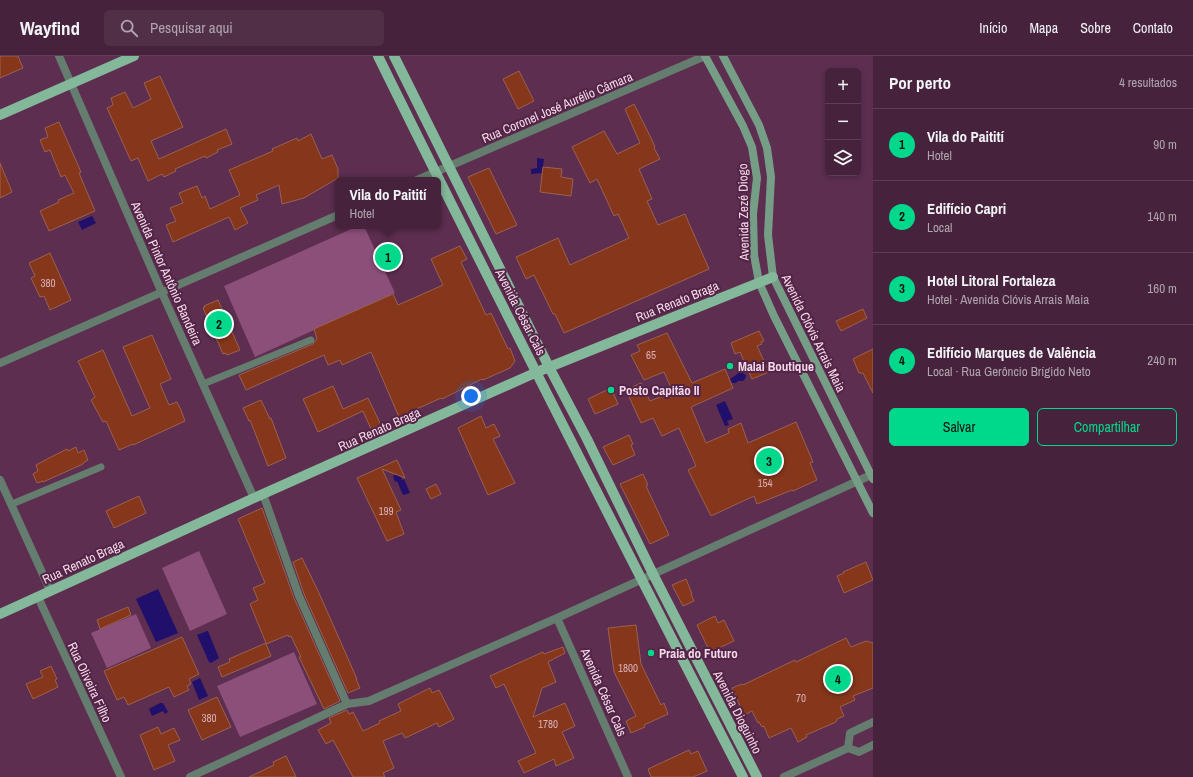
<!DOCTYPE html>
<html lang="pt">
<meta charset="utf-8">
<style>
body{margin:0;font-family:"Archivo Narrow",sans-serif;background:#502f47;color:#f1f3f6}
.controls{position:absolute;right:12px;top:12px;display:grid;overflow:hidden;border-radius:6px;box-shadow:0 2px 6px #0003}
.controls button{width:36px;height:36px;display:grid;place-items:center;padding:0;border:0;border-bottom:1px solid #5e3f56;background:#46223c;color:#f1f3f6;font:20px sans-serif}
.you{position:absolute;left:471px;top:340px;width:14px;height:14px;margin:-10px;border:3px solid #fff;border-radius:50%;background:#1a73e8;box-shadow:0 0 0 6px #1a73e833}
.badge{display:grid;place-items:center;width:26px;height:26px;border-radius:50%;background:#00d98c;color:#111;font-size:13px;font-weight:700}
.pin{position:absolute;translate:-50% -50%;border:2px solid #fff;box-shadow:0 1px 4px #0006}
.popup{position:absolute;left:335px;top:121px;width:106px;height:52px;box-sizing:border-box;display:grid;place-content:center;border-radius:6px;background:#46223c;filter:drop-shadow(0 1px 3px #0005);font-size:13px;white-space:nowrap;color:#b0a4af}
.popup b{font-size:15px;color:#f1f3f6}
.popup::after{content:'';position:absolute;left:50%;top:100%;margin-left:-8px;border:8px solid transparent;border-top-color:#46223c}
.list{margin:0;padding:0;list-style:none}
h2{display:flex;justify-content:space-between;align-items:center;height:52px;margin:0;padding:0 16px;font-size:17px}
h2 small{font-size:13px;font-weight:400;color:#b0a4af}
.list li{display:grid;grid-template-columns:26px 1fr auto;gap:12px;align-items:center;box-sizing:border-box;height:72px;padding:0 16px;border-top:1px solid #5e3f56}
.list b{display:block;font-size:15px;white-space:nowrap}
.list p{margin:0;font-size:13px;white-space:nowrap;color:#b0a4af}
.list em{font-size:13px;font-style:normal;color:#b0a4af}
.actions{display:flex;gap:8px;padding:12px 16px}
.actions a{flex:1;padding:9px 0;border:1px solid #00d98c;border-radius:6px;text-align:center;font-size:14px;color:#00d98c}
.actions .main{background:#00d98c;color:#111}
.icon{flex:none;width:22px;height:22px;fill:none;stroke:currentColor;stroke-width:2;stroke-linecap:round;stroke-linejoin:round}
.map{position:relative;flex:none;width:873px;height:721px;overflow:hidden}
header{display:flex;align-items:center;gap:24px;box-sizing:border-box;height:56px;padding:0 20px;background:#46223c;border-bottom:1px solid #5e3f56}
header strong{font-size:19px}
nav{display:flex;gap:22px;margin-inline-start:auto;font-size:14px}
.search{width:280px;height:36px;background:#502f47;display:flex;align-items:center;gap:10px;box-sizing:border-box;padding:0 14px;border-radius:6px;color:#b0a4af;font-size:15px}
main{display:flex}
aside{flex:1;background:#46223c}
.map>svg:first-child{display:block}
.green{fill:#8c4f7a}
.water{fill:#20106b}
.building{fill:#85361b;stroke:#9c614e}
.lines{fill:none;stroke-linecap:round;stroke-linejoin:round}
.lane{stroke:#647d6f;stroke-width:7}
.street{stroke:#647d6f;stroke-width:8}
.secondary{stroke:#769e87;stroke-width:8}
.primary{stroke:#84b89a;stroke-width:10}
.poi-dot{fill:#00d98c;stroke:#522445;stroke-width:1.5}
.labels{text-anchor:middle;stroke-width:4;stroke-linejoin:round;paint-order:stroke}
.number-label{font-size:11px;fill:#dab0b7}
.street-label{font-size:13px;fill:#f6d8eb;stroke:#522445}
.poi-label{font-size:13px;font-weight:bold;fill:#f6d8eb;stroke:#522445;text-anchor:start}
</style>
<header>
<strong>Wayfind</strong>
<div class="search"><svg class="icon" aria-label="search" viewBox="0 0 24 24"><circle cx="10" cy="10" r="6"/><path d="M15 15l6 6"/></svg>Pesquisar aqui</div>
<nav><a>Início</a><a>Mapa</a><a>Sobre</a><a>Contato</a></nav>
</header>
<main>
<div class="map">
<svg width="873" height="721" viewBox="0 0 873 721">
<rect width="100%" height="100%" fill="#5d2e50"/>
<path class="green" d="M358,170H364L395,237L255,301L224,230Z
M199,495L227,558L190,575L162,512Z
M136,558L151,592L107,612L91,577Z
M294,596L317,648L240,681L217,630Z"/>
<path class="water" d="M537,102L544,103L542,117L531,118V113L537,112Z
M92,160L96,167L82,174L78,166Z
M741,316L746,319L745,323L743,325H738L736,327H732L730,324L731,322C736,320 737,317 741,316Z
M725,345L733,363L727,365L729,369L725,370L716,349Z
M396,418L401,420L402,424L404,423L410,437L403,439L397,425L395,426L393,420Z
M158,533L178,577L156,586L136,543Z
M207,575H208L219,602L211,607L209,606L197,579Z
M200,622L208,640L199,644L192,626Z
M160,647H163L168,656L165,658L163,655L152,660L149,653Z"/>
<path class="building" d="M0,0H18L23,12L0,22Z
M519,15L534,45L518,53L503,23Z
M160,20L183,71L151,85L159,103L226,73L232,88L217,94L218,96L206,102L205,100L175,113L176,115L164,121L162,118L148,125L138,102L131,105L107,52L113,49L111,42L125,36L133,52L151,43L144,27Z
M634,48L651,82L655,91L654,92L660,103L639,113L652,143L647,145L658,169L685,158L709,213L564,277L555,258H553L534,219L526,223L516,201L558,182L570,209L629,182L618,158L614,160L597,123L590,127L572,91L604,75L617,98L640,87L625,53Z
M59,66L81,116L79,117L95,155L49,175L40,155L59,146L58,144L74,137L65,119L61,121L50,94L45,96L40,84L48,81L45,72Z
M311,78L322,103L332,99L338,113V122L304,142L282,148L279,129L256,139L258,144L240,152L248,167L235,174L229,161L173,186L166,169L176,165L170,152L183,147L179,137L197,130L202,142L205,140L210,153L240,139L229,114L273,95L272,93L297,82L298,85Z
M0,107L12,136L0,142Z
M543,111L562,113L561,121L573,123L571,140L540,136Z
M489,112L517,169L496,178L468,121Z
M460,190L467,203L461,206L486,259L491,257L508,293L510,292L515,305L510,312L483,324L482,323L442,343L441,342L399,361L371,296L342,309L340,304L328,309L324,299L246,334L239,319L313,288L317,283L314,273L393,238L398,249L443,229L431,203Z
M50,197L71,244L50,254L44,240L40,241L31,222L35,220L29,207Z
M218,244L240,294L227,299L226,297L223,298L203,252L205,251L204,250Z
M863,253L867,262L841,275L836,265Z
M759,275L764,285L761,286L762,288L757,290L769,316L752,323L740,296L735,298L731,287Z
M667,277L692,327L725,313L733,332L691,351L706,387L729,377L728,373L741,367L748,387L796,366L813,406L810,407L817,424L793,435L792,434L757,448L754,440L711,460L688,414L696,410L679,372L662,380L653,362L641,367L626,334L641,327L650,345L673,336L664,316L644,324L631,299L640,295L637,289Z
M152,279L171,323L160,328L169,349L177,346L181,354L185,365L133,389V388L119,394L106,365L103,366L91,344L95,341L78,305L103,294L132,360L150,352L123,291Z
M873,293V337L863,317H859L853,303Z
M333,330L343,353L368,342L381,369L371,373L363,355L318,376L303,343Z
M611,332L618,348L595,358L588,343Z
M261,344L270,363L271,362L286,402L268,410L250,364L249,365L243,352Z
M481,360L486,372L494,368L500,380L493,383L515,427L488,439L458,372Z
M629,379L633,388L631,389L635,399L613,409L603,391Z
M76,391L78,397L84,394L88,404L83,407V408L43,426V425L37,427L33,418L38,415L36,409L51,401L67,393L68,395Z
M397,404L405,422L382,413L401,454L396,456L404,478L387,485L357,422Z
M643,418L648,429L646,430L669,479L650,488L620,428Z
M436,428L441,438L431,443L426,433Z
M139,440L146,457L114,472L106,455Z
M262,452L294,542L340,645L324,653L299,601H301L291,580L289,581L288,579L266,588L271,600L222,621L218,611L230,606L229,603L266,587L250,548L258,544L253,532L265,527L238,463Z
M302,502L319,537L357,623H356L360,632L348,637L304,538L293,506Z
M866,506L873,524L844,537L837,520L844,517L843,516Z
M686,523L692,538H691L694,545L683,550L672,529Z
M128,551L131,559L100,573L97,564Z
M715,560L718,567L724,564L734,585L710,596L697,569Z
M636,569L641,608L661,649L664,647L668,658L644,669L645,671L631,677L626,665L636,660L614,616L608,572Z
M182,581L199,618L189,623L191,628L187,630L189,634L174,641L169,631L128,649L124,641L117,644L104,615Z
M846,582L851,591L866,585L873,587V632L853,640L855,644L840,651L844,660L837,663L836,666L806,679L807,681L798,686L791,672L769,682L764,670L762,671L759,666L758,667L752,655L744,659L732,632L742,628L743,629L774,614L795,604L796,606Z
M563,591L565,597L548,606L556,626L542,632L533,661L565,647L575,670L562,676L574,702L556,710L554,703L524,717L518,705L536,697L504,628L496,632L490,620L543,596L544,598Z
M51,610L57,623L55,624L58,631L33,643L26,628L43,621L40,615Z
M430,632L432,637L439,634L454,663L439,671L437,667L405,682L402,677L383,685L394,712L383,717L385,721H353L333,684L326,688L318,674L331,667L329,662L347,654L349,658L353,656L363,675L380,667L379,665L401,655L398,648Z
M217,641L231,671L202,684L188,654Z
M158,671L161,678L174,672L180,684L168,689L175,705L154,714L140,679Z
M689,694L691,698L698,695L707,715L693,721H651L648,713Z
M286,700L296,721H249L274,709L273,706Z"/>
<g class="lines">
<path class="lane" d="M203,328L311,284
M12,448L101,411"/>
<path class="street" d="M59,0L162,237L254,442
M417,124L705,0
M0,307L338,159
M0,424L50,534
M263,438L299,540L347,648
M38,541L121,721
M557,562L628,721
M848,692L850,677L873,666
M190,721L347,648L369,645L557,562L871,419
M784,721L848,692L859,696L873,689"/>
<path class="secondary" d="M705,0L743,70L752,91L757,122L753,158L754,199L759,226L774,260L873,457
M723,0L759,69L767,92L771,121L768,179L773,221L873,423"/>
<path class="primary" d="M378,0C497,242 620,482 743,721
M394,0L549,311L587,383L653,518L757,721
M0,59L134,0
M0,558L254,442L537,316L773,221"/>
</g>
<g class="poi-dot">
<circle cx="730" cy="310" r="4"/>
<circle cx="611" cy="334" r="4"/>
<circle cx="651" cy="597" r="4"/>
</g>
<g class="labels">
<g class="number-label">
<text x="48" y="231">380</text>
<text x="651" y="303">65</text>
<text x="765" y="431">154</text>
<text x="386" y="459">199</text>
<text x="628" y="616">1800</text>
<text x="801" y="646">70</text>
<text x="209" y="666">380</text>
<text x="548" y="672">1780</text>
</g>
<g class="street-label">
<text transform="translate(557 51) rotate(-23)" y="5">Rua Coronel José Aurélio Câmara</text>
<text transform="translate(743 156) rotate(-91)" y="5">Avenida Zezé Diogo</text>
<text transform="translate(167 217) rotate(66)" y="5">Avenida Pintor Antônio Bandeira</text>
<text transform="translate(677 245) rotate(-22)" y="5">Rua Renato Braga</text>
<text transform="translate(521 256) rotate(63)" y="5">Avenida César Cals</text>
<text transform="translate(814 277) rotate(64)" y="5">Avenida Clóvis Arrais Maia</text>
<text transform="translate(379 373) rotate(-24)" y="5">Rua Renato Braga</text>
<text transform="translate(83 505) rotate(-25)" y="5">Rua Renato Braga</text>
<text transform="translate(90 626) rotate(65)" y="5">Rua Oliveira Filho</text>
<text transform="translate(604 636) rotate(66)" y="5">Avenida César Cals</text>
<text transform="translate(738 656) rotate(63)" y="5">Avenida Dioguinho</text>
</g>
<g class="poi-label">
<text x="738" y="315">Malai Boutique</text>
<text x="619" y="339">Posto Capitão II</text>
<text x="659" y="602">Praia do Futuro</text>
</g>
</g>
</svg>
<div class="controls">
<button>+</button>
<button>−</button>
<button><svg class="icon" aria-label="layers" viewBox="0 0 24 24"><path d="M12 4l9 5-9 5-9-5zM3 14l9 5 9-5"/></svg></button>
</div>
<div class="you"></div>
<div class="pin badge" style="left:388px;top:201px">1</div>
<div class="popup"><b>Vila do Paitití</b>Hotel</div>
<div class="pin badge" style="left:219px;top:268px">2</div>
<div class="pin badge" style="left:769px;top:405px">3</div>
<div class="pin badge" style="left:838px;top:623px">4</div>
</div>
<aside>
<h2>Por perto<small>4 resultados</small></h2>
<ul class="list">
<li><span class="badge">1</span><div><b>Vila do Paitití</b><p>Hotel</p></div><em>90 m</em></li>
<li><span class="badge">2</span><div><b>Edifício Capri</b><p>Local</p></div><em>140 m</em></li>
<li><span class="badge">3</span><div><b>Hotel Litoral Fortaleza</b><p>Hotel · Avenida Clóvis Arrais Maia</p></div><em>160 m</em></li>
<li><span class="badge">4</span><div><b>Edifício Marques de Valência</b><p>Local · Rua Gerôncio Brígido Neto</p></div><em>240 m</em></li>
</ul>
<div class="actions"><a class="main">Salvar</a><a>Compartilhar</a></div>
</aside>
</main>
